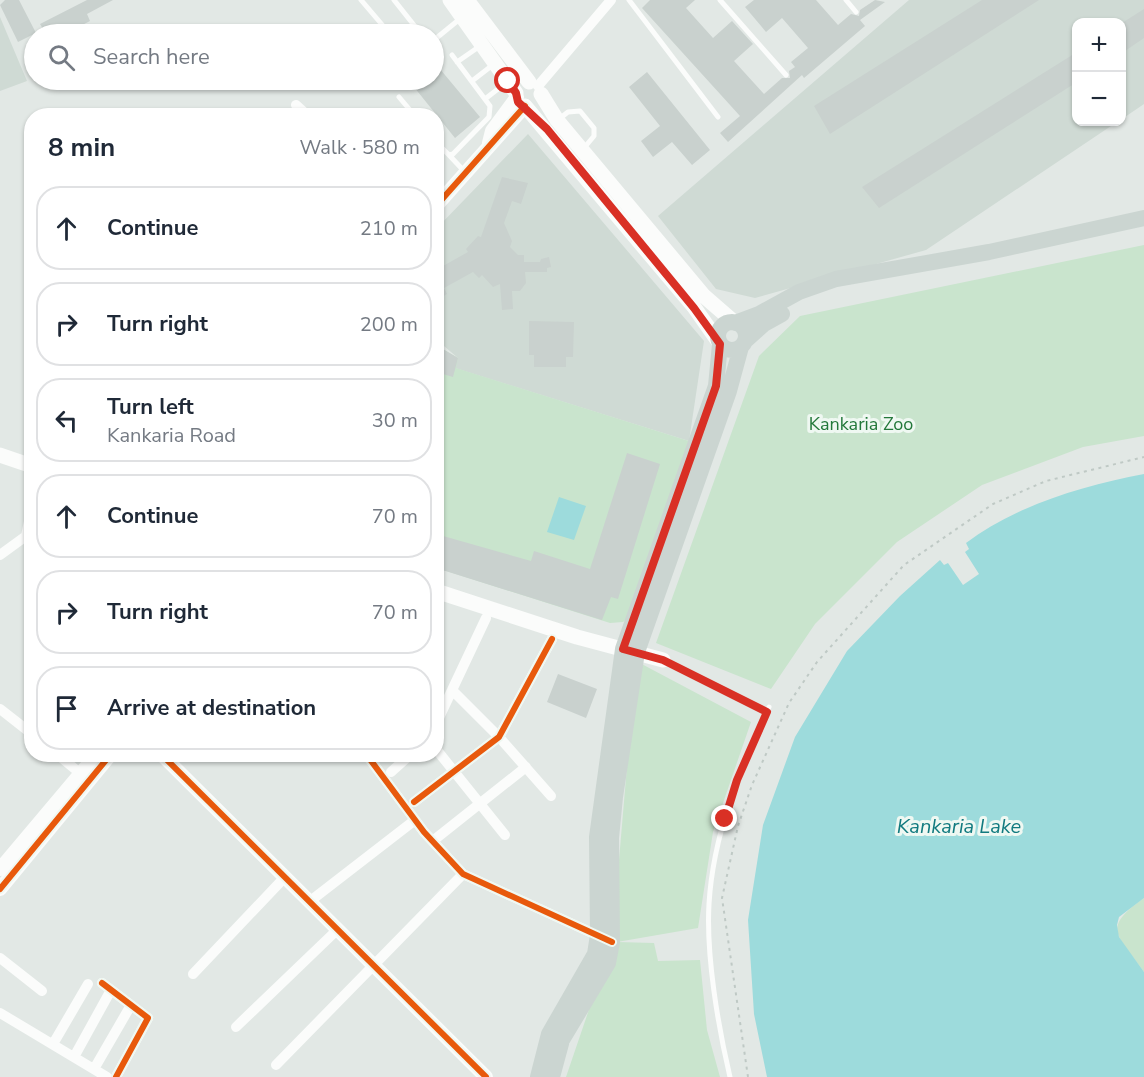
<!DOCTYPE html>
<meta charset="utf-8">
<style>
body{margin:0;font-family:"Nunito Sans",sans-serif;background:#f6f6f7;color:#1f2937}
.controls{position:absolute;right:18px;top:18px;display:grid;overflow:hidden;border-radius:12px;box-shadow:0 2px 4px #0004}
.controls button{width:54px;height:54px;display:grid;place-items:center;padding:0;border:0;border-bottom:2px solid #e0e1e3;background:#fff;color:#1f2937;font:30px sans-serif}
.stop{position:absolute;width:18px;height:18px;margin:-14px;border:4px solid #d93025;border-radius:50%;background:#fff}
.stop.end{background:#d93025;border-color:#fff;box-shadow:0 2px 6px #0008}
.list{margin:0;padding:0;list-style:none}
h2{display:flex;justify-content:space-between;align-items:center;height:78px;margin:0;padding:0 24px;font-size:26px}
h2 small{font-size:20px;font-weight:400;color:#747a83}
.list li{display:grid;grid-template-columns:39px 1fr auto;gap:18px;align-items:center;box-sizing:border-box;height:84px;margin:0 12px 12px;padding:0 12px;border:2px solid #e0e1e3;border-radius:24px}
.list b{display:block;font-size:22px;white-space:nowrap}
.list p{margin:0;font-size:20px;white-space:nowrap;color:#747a83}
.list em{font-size:20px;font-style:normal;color:#747a83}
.icon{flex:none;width:33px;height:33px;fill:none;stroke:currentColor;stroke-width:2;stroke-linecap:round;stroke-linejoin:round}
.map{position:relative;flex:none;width:1144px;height:1077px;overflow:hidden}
.search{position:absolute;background:#fff;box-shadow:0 2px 4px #0004;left:24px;top:24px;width:420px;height:66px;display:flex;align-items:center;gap:15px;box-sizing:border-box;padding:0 21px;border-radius:33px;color:#747a83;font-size:22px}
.panel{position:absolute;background:#fff;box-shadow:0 2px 4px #0004;left:24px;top:108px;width:420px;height:654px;border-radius:24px}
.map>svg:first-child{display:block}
.built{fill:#cfdad4}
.green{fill:#c9e4cd}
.water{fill:#9ddbdc}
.building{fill:#c9d1ce}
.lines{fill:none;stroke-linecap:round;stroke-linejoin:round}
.path{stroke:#bfc9c5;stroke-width:2;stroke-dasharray:3 4.5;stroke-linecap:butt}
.service{stroke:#fbfcfb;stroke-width:5}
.minor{stroke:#fbfcfb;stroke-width:10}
.tertiary{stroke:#fbfcfb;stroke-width:14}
.secondary{stroke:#fbfcfb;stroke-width:15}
.primary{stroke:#cbd5d1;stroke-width:16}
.cycleway-casing{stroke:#eff8f2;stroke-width:10}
.cycleway{stroke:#e8590c;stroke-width:6}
.route{stroke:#d93025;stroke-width:8}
.labels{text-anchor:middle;stroke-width:6;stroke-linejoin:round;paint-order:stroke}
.park-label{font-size:18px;fill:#23783a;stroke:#eff8f2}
.water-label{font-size:20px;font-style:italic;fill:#117a7f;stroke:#eff8f2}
</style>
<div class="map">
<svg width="1144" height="1077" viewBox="0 0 1144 1077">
<rect width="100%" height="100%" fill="#e2e8e5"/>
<path class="built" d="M909,0H1144V104L1122,119V22H1076V122H1117L926,250L755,298L716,289L658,216Z
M0,17L27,81L0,91Z
M528,134L704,341L689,441L455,368L458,358L437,340L436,229Z"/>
<path class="green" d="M1144,245V436L1083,447L982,485L897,542L815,624L771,689L656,643L759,356L800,316Z
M436,345L458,358L456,368L689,441L629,617L623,622L610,623L437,568Z
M636,661L751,722L713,832L698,928L617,942L654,943L658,961L700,960L707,1030L720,1077H566L612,942Z
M1144,898V972C1118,935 1100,929 1144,898Z"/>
<path class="water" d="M1144,474V898L1119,917L1117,925L1119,937L1144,972V1077H767L754,1014L748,920L763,825L795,737L847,651L900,596L940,560L944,565L948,563L963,585L979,574L965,552L969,549L966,543C1017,505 1082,486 1144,474Z
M559,497L586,506L574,540L547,532Z"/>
<path class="building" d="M5,0H19L36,33L18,42L0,5Z
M87,0H113L87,14L90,21L65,34H46L40,24Z
M650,0H695L686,8L713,38L732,21L753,44L734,61L764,94L782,78H790L789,71L795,67L791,62L808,48L782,18L766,32L745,7L754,0H816L838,25L851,14L859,16L860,10L875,0L885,2L860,20L865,26L804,78L802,75L728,142L720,133L740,116L642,8Z
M982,0H1039L830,134L814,106Z
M1144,9V38L1122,53V23Z
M1077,52V82L879,208L862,187Z
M440,69L480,117L455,138L414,87L425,80H434V74Z
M647,72L710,150L692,165L672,142L653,157L641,141L660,126L629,87Z
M502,177L528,183L521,204L512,201L504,223L512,241L510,247L518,255H524V262H540L541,259L549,257L551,267L547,268V272H525L526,283L520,291H512L513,309L502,310L500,284L493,287L482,275L479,278L473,272L444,288L447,294L436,300V270L468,252L466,249L478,236L481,237Z
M529,321L574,322L573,357H566V367H534V355H529Z
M436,345L458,358L453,377L436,372Z
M627,453L660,464L618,599L611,597L602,620L436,568V534L531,561L534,551L590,569Z
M558,674L597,689L586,718L547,702Z"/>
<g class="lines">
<path class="path" d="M748,1077L722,898L738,826L752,785L789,703L817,662L904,565L993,504L1046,481L1144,457"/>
<path class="service" d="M361,0L390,34
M394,0L421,34
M629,0L718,117
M720,0L786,75
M846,0L856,12
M434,40L461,18
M457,62L480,46
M472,81L494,64
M399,97L415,116
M485,99L507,82
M559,119L568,112L580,111L594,128V136L584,148
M436,142L449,155L453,154L489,117L490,106L452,55
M449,155L464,171
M664,661L767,712
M730,1077C718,1026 706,955 709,904C713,835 740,768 769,707"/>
<path class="minor" d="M538,86L611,0
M296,105L308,116
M0,555L26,536L32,507
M452,690L499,737L551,796
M0,709L32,734
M436,724L486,618
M436,749L505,835
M57,754L81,774
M366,754L424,832L463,874L601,937
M391,772L411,754
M414,802L499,737L552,639
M434,840L526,767
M309,902L415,820
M0,958L42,991
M193,974L285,877
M102,983L148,1018L116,1077
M0,1013L107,1077
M236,1027L337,930
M53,1044L88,984
M74,1057L111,990
M276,1065L463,874
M94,1069L131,1005"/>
<path class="tertiary" d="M489,143L492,131L517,97
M436,206L525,106
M161,754L486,1077
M0,869L97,754
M0,889L111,754"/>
<path class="secondary" d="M450,0L516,93
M467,0L529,82
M541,94L557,120L704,296L735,323
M525,106L694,307L720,344
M0,455L32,466
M436,591L577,637L663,660"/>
<path class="primary" d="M718 336a14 14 0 1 1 28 0a14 14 0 1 1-28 0Z
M735,323L759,314L799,292L836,279L989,252L1144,218
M745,341L764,324L782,314
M538,1077L549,1034L595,954L598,935L597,837L623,649L716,386L720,344
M552,1077L562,1040L608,963L612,942L611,838L615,797L637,652L729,391L741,347"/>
<defs>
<path id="cycleway" d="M436,206L525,106
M161,754L486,1077
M366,754L424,832L463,874L612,942
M414,802L499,737L552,639
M0,889L111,754
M102,983L148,1018L116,1077"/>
</defs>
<use href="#cycleway" class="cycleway-casing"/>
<use href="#cycleway" class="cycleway"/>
</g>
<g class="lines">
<path class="route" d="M508,81L516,93L518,102L547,129L694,308L720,344L716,386L623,649L663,660L767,712L737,780L725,819"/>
</g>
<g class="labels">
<g class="park-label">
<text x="861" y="430">Kankaria Zoo</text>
</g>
<g class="water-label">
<text x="959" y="833">Kankaria Lake</text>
</g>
</g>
</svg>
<div class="controls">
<button>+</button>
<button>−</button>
</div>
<div class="stop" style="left:508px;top:81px"></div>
<div class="stop end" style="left:725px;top:819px"></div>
<div class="search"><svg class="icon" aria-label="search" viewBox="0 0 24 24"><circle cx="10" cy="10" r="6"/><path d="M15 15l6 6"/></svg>Search here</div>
<section class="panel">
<h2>8 min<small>Walk · 580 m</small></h2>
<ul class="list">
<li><svg class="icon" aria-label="ahead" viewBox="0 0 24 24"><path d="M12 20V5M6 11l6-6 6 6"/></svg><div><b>Continue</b></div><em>210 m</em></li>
<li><svg class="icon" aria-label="right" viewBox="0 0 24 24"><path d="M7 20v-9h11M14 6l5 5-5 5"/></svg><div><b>Turn right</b></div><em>200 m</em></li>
<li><svg class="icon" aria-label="left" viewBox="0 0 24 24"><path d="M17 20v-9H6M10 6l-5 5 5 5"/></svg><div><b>Turn left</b><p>Kankaria Road</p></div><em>30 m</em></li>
<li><svg class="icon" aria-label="ahead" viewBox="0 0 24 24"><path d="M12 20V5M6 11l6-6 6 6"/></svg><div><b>Continue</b></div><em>70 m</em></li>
<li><svg class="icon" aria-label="right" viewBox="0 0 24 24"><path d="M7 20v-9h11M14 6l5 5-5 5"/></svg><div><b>Turn right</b></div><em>70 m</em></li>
<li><svg class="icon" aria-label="arrive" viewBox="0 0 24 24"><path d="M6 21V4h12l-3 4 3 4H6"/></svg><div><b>Arrive at destination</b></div></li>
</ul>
</section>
</div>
